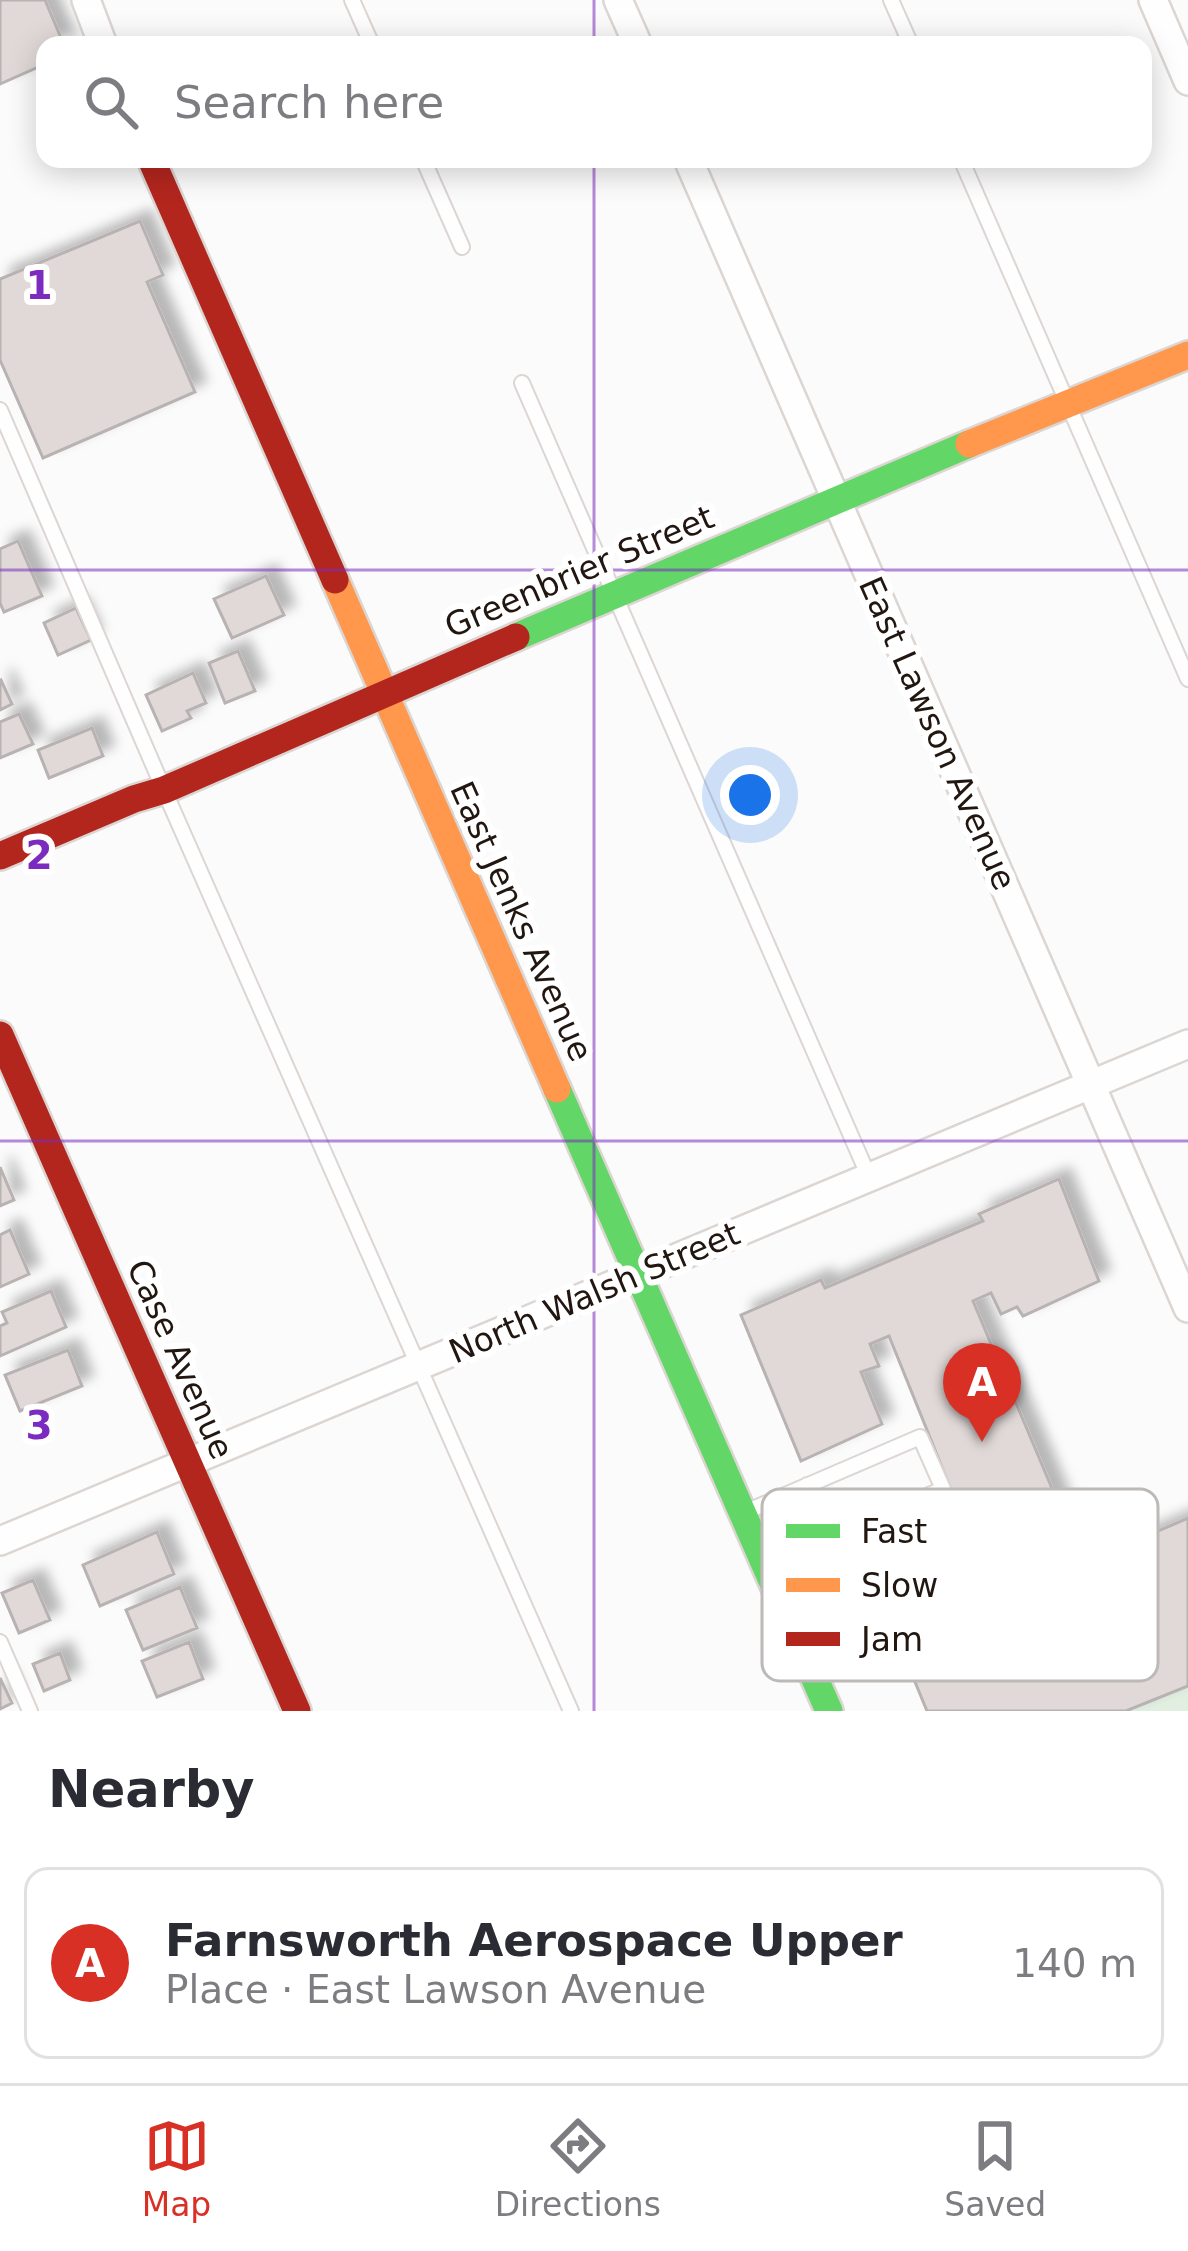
<!DOCTYPE html>
<meta charset="utf-8">
<style>
body{margin:0;font-family:"DejaVu Sans",sans-serif;background:#f2f2f3;color:#2b2b33}
.you{position:absolute;left:750px;top:795px;width:42px;height:42px;margin:-30px;border:9px solid #fff;border-radius:50%;background:#1a73e8;box-shadow:0 0 0 18px #1a73e833}
.badge{display:grid;place-items:center;width:78px;height:78px;border-radius:50%;background:#d93025;color:#fff;font-size:39px;font-weight:700}
.pin{position:absolute;translate:-50% -99px;filter:drop-shadow(0 3px 6px #0008)}
.pin::after{content:'';position:absolute;top:63px;width:42px;height:36px;background:inherit;clip-path:polygon(0 0,100% 0,50% 100%)}
.list{margin:0;padding:0;list-style:none}
h2{display:flex;justify-content:space-between;align-items:center;height:156px;margin:0;padding:0 48px;font-size:51px}
h2 small{font-size:39px;font-weight:400;color:#7c7c81}
.list li{display:grid;grid-template-columns:78px 1fr auto;gap:36px;align-items:center;box-sizing:border-box;height:192px;margin:0 24px 24px;padding:0 24px;border:3px solid #e1e1e2;border-radius:24px}
.list b{display:block;font-size:45px;white-space:nowrap}
.list p{margin:0;font-size:39px;white-space:nowrap;color:#7c7c81}
.list em{font-size:39px;font-style:normal;color:#7c7c81}
.icon{flex:none;width:66px;height:66px;fill:none;stroke:currentColor;stroke-width:2;stroke-linecap:round;stroke-linejoin:round}
.map{position:relative;flex:none;width:1188px;height:1711px;overflow:hidden}
.search{position:absolute;background:#fff;box-shadow:0 6px 30px #0003;left:36px;right:36px;top:36px;height:132px;display:flex;align-items:center;gap:30px;box-sizing:border-box;padding:0 42px;border-radius:24px;color:#7c7c81;font-size:45px}
.sheet{height:372px;background:#fff}
nav{display:flex;justify-content:space-around;align-items:center;box-sizing:border-box;height:168px;border-top:3px solid #e1e1e2;background:#fff;font-size:33px;color:#7c7c81}
nav a{display:grid;justify-items:center;gap:6px}
nav .on{color:#d93025}
.map>svg:first-child{display:block}
.green{fill:#e1efe1}
.building{fill:#e0d9d8;stroke:#b9b2b2;stroke-width:3;filter:url(#shadow)}
.lines{fill:none;stroke-linecap:round;stroke-linejoin:round}
.lane-casing{stroke:#dcd6d3;stroke-width:18}
.street-casing{stroke:#dcd6d3;stroke-width:32}
.fast-casing{stroke:#dcd6d3;stroke-width:32}
.slow-casing{stroke:#dcd6d3;stroke-width:32}
.jam-casing{stroke:#dcd6d3;stroke-width:32}
.lane{stroke:#fefefe;stroke-width:14}
.street{stroke:#fefefe;stroke-width:27}
.fast{stroke:#63d668;stroke-width:27}
.slow{stroke:#ff974d;stroke-width:27}
.jam{stroke:#b3261e;stroke-width:27}
.grid{fill:none;stroke:#7b2cbf;stroke-width:3;stroke-opacity:0.55}
.labels{text-anchor:middle;stroke-width:12;stroke-linejoin:round;paint-order:stroke}
.street-label{font-size:33px;fill:#211610;stroke:#fff}
.key{fill:#fff;stroke:#bcb9b7;stroke-width:3}
.key-label{font-size:33px;fill:#211610}
.grid-label{font-size:39px;text-anchor:middle;font-weight:bold;fill:#7b2cbf;stroke:#fff;stroke-width:12;stroke-linejoin:round;paint-order:stroke}
</style>
<div class="map">
<svg width="1188" height="1711" viewBox="0 0 1188 1711">
<defs>
<filter id="shadow"><feDropShadow dx="11" dy="-11" stdDeviation="6" flood-color="#0004"/></filter>
</defs>
<rect width="100%" height="100%" fill="#fbfbfb"/>
<path class="green" d="M1188,1686V1711H1126Z"/>
<path class="building" d="M0,0H45L64,45H45V64L0,84Z
M140,221L163,275L147,282L195,392L43,458L0,360V279Z
M18,541L42,596L4,612L0,603V549Z
M266,576L284,615L232,638L214,599Z
M76,608L91,640L58,655L44,623Z
M238,651L255,691L225,703L209,663Z
M193,673L206,703L187,711L191,718L162,731L146,695Z
M1,680L12,704L0,710V681Z
M19,714L33,744L0,758V722Z
M92,728L103,756L49,778L38,750Z
M0,1167L14,1200L0,1206Z
M1059,1179L1099,1281L1023,1316L1017,1307L1001,1314L991,1293L973,1301L1059,1505L1043,1515L1049,1531L1032,1538L1049,1578L1188,1518V1686L1126,1711H927L899,1643L1028,1585L1005,1530L973,1544L889,1336L870,1344L879,1366L861,1372L882,1424L801,1461L741,1315L821,1280L825,1288L983,1221L979,1214Z
M10,1230L29,1274L0,1287V1235Z
M51,1291L66,1327L0,1356V1326L7,1323L2,1312Z
M68,1350L82,1386L20,1411L5,1375Z
M157,1532L174,1574L100,1606L83,1565Z
M33,1580L50,1620L19,1633L2,1593Z
M180,1587L197,1628L143,1650L126,1610Z
M189,1642L203,1679L157,1697L142,1661Z
M60,1653L70,1680L44,1691L33,1664Z
M0,1678L12,1703L0,1709Z"/>
<g class="lines">
<defs>
<path id="lane" d="M352,0L372,45
M891,0L911,45
M423,159L462,247
M961,159L1188,679
M522,383L869,1177
M0,410L164,790L571,1711
M748,1511L920,1437L943,1489L829,1538L807,1485
M0,1642L30,1711"/>
<path id="street" d="M86,0L103,45
M618,0L638,45
M1153,0L1188,81
M688,159L1188,1308
M0,1541L1188,1044"/>
<path id="fast" d="M516,637L969,444
M557,1089L829,1711"/>
<path id="slow" d="M969,444L1188,355
M335,580L557,1089"/>
<path id="jam" d="M151,159L335,580
M0,856L134,799L164,790L516,637
M0,1035L297,1711"/>
</defs>
<use href="#lane" class="lane-casing"/>
<use href="#street" class="street-casing"/>
<use href="#fast" class="fast-casing"/>
<use href="#slow" class="slow-casing"/>
<use href="#jam" class="jam-casing"/>
<use href="#lane" class="lane"/>
<use href="#street" class="street"/>
<use href="#fast" class="fast"/>
<use href="#slow" class="slow"/>
<use href="#jam" class="jam"/>
</g>
<path class="grid" d="M594,0V45M594,159V1711M0,570H1188M0,1141H1188"/>
<g class="labels">
<g class="street-label">
<text transform="translate(579 571) rotate(-23)" y="12">Greenbrier Street</text>
<text transform="translate(938 733) rotate(66)" y="12">East Lawson Avenue</text>
<text transform="translate(522 921) rotate(66)" y="12">East Jenks Avenue</text>
<text transform="translate(594 1292) rotate(-23)" y="12">North Walsh Street</text>
<text transform="translate(181 1359) rotate(66)" y="12">Case Avenue</text>
</g>
</g>
<rect x="762" y="1489" width="396" height="192" rx="18" class="key"/>
<rect x="786" y="1524" width="54" height="14" fill="#63d668"/>
<rect x="786" y="1578" width="54" height="14" fill="#ff974d"/>
<rect x="786" y="1632" width="54" height="14" fill="#b3261e"/>
<g class="key-label">
<text x="861" y="1543">Fast</text>
<text x="861" y="1597">Slow</text>
<text x="861" y="1651">Jam</text>
</g>
<g class="grid-label">
<text x="39" y="299">1</text>
<text x="39" y="869">2</text>
<text x="39" y="1439">3</text>
</g>
</svg>
<div class="you"></div>
<div class="pin badge" style="left:982px;top:1442px">A</div>
<div class="search"><svg class="icon" aria-label="search" viewBox="0 0 24 24"><circle cx="10" cy="10" r="6"/><path d="M15 15l6 6"/></svg>Search here</div>
</div>
<section class="sheet">
<h2>Nearby<small></small></h2>
<ul class="list">
<li><span class="badge">A</span><div><b>Farnsworth Aerospace Upper</b><p>Place · East Lawson Avenue</p></div><em>140 m</em></li>
</ul>
</section>
<nav>
<a class="on"><svg class="icon" aria-label="map" viewBox="0 0 24 24"><path d="M3 6l6-2 6 2 6-2v14l-6 2-6-2-6 2zM9 4v14M15 6v14"/></svg>Map</a>
<a><svg class="icon" aria-label="directions" viewBox="0 0 24 24"><path d="M12 3l9 9-9 9-9-9zM9 14v-3h6M13 9l2 2-2 2"/></svg>Directions</a>
<a><svg class="icon" aria-label="saved" viewBox="0 0 24 24"><path d="M7 4h10v16l-5-4-5 4z"/></svg>Saved</a>
</nav>
